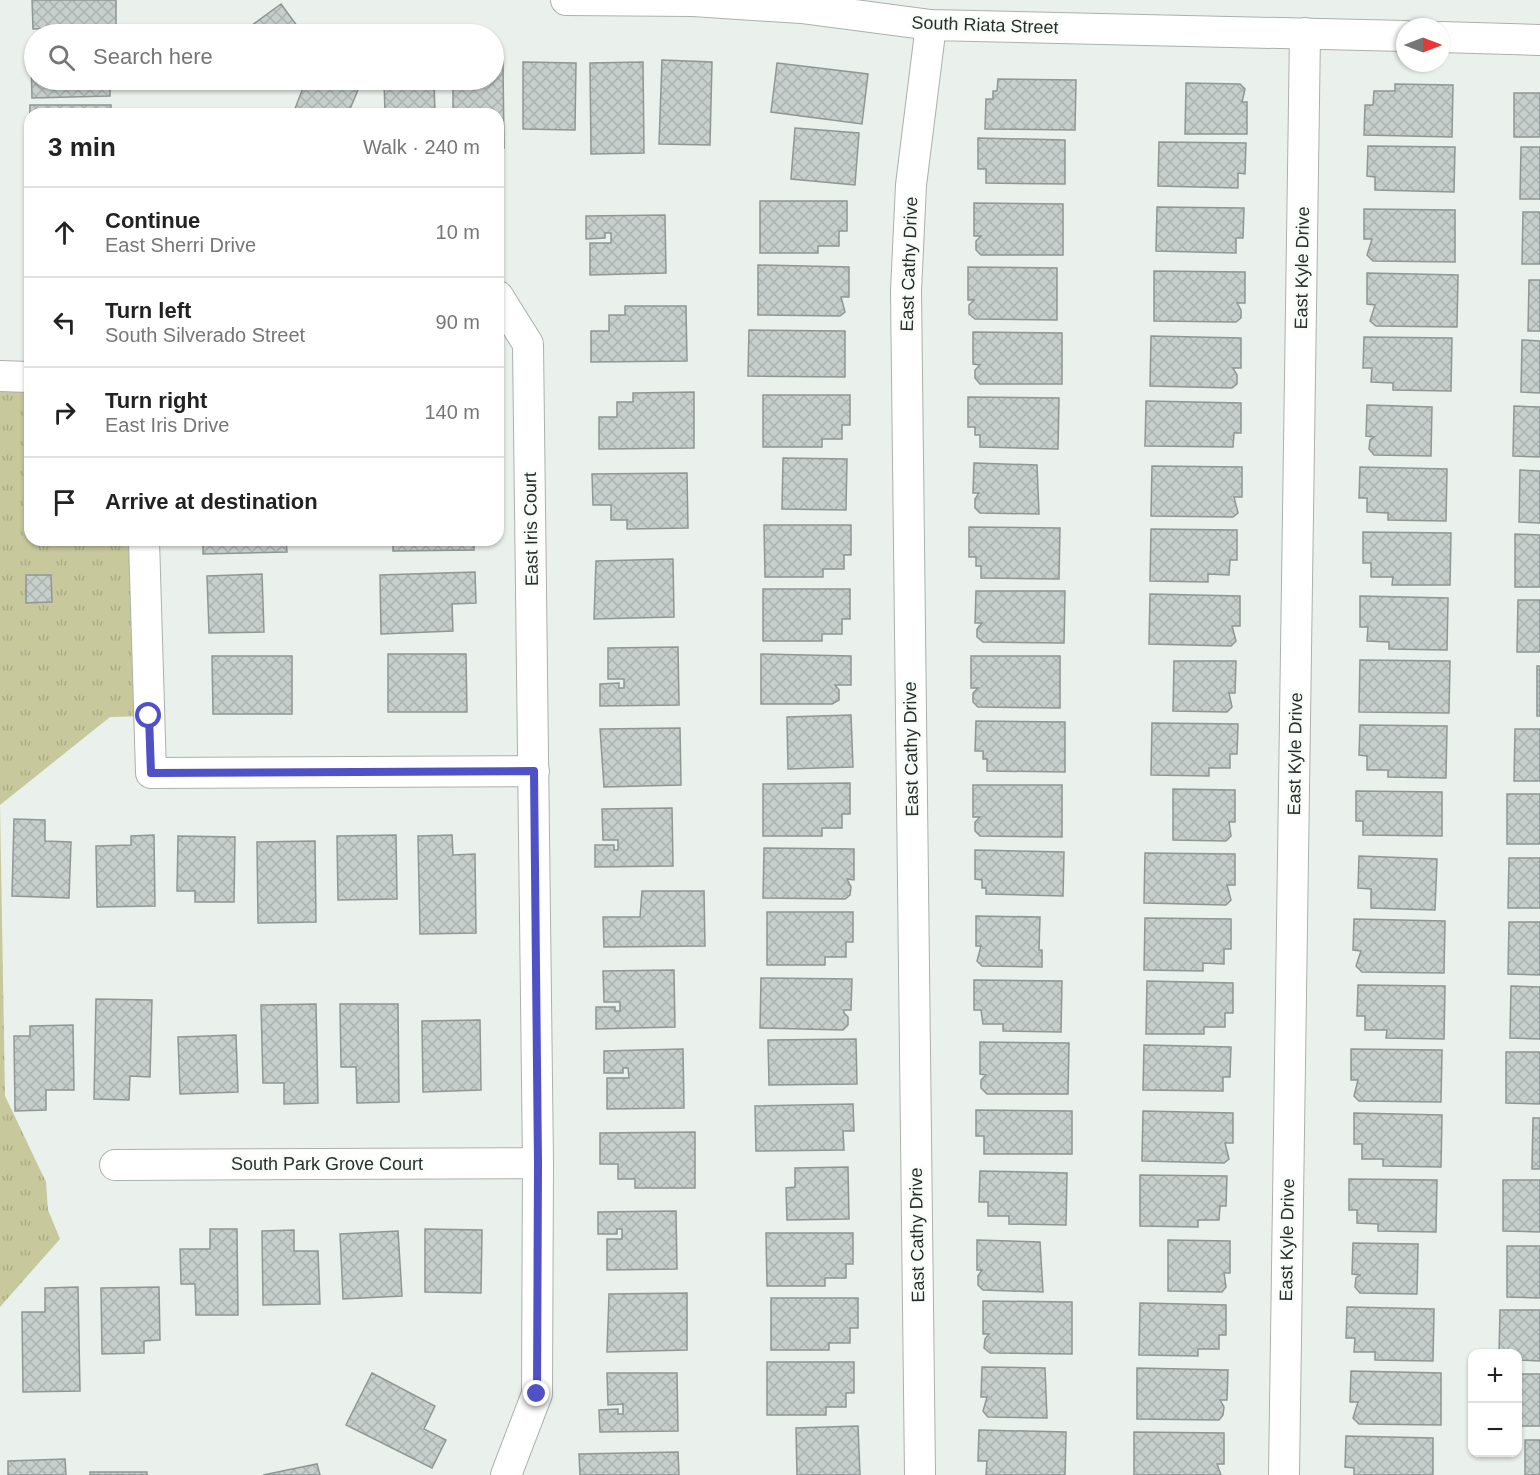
<!DOCTYPE html>
<meta charset="utf-8">
<style>
body{margin:0;font-family:Helvetica,sans-serif;background:#f6f6f6;color:#222}
.controls{position:absolute;right:18px;bottom:18px;display:grid;overflow:hidden;border-radius:12px;box-shadow:0 2px 4px #0004}
.controls button{width:54px;height:54px;display:grid;place-items:center;padding:0;border:0;border-bottom:2px solid #e0e0e0;background:#fff;color:#222;font:30px sans-serif}
.compass{position:absolute;left:1396px;top:18px;width:54px;height:54px;border-radius:50%;background:#fff;box-shadow:0 2px 4px #0004;rotate:90deg}
.stop{position:absolute;width:18px;height:18px;margin:-14px;border:4px solid #5051c7;border-radius:50%;background:#fff}
.stop.end{background:#5051c7;border-color:#fff;box-shadow:0 2px 6px #0008}
.list{margin:0;padding:0;list-style:none}
h2{display:flex;justify-content:space-between;align-items:center;height:78px;margin:0;padding:0 24px;font-size:26px}
h2 small{font-size:20px;font-weight:400;color:#767676}
.list li{display:grid;grid-template-columns:39px 1fr auto;gap:18px;align-items:center;box-sizing:border-box;height:90px;padding:0 24px;border-top:2px solid #e0e0e0}
.list b{display:block;font-size:22px;white-space:nowrap}
.list p{margin:0;font-size:20px;white-space:nowrap;color:#767676}
.list em{font-size:20px;font-style:normal;color:#767676}
.icon{flex:none;width:33px;height:33px;fill:none;stroke:currentColor;stroke-width:2;stroke-linecap:round;stroke-linejoin:round}
.map{position:relative;flex:none;width:1540px;height:1475px;overflow:hidden}
.search{position:absolute;background:#fff;box-shadow:0 2px 4px #0004;left:24px;top:24px;width:480px;height:66px;display:flex;align-items:center;gap:15px;box-sizing:border-box;padding:0 21px;border-radius:33px;color:#767676;font-size:22px}
.panel{position:absolute;background:#fff;box-shadow:0 2px 4px #0004;left:24px;top:108px;width:480px;height:438px;border-radius:18px}
.map>svg:first-child{display:block}
.grass{fill:url(#grass-tufts)}
.building{fill:url(#building-cross-hatch);stroke:#8f9795;stroke-width:1.5}
.lines{fill:none;stroke-linecap:round;stroke-linejoin:round}
.minor-casing{stroke:#abb1ad;stroke-width:32}
.minor{stroke:#fff;stroke-width:30}
.route{stroke:#5051c7;stroke-width:8}
.labels{text-anchor:middle;stroke-width:5;stroke-linejoin:round;paint-order:stroke}
.street-label{font-size:18px;fill:#2b2d2c;stroke:#f7fef9}
</style>
<div class="map">
<svg width="1540" height="1475" viewBox="0 0 1540 1475">
<defs>
<pattern id="grass-tufts" width="24" height="20" patternUnits="userSpaceOnUse" patternTransform="scale(1.5)"><rect width="24" height="20" fill="#c7c89c"/><path d="M3 7l-1-3M5 7V3M7 7l1-3M15 17l-1-3M17 17v-4M19 17l1-3" fill="none" stroke="#abac87"/></pattern>
<pattern id="building-cross-hatch" width="8" height="8" patternUnits="userSpaceOnUse" patternTransform="scale(1.5)"><rect width="8" height="8" fill="#c7cfcd"/><path d="M0 0l8 8M0 8l8-8" fill="none" stroke="#abb2b0"/></pattern>
</defs>
<rect width="100%" height="100%" fill="#eaf0ec"/>
<path class="grass" d="M0,376L30,377V540H144L149,716L110,717L0,805L5,1096L46,1182L48,1210L60,1239L0,1307Z"/>
<path class="building" d="M32,0H116V27L33,29Z
M281,4L303,34H240Z
M31,56H34V80H110V96L32,98Z
M662,60L712,62L710,145L659,144Z
M494,62H503L504,148H498V114H453V80H494Z
M523,62L576,63L575,130L523,129Z
M643,62L644,153L591,154L590,63Z
M777,63L868,74L862,124L771,112Z
M998,79L1076,80L1075,130L985,129L986,99H993V91H997Z
M306,80H362L348,114H293Z
M384,80H434L435,114H385Z
M1186,83L1240,84L1245,89L1242,102H1247V134H1185Z
M1395,84L1453,85L1452,137L1364,135L1365,105H1373L1374,91H1395Z
M1514,93H1540V137H1514Z
M30,105H111V114H30L29,148Z
M795,128L859,133L855,185L791,179Z
M978,138L1065,140V184L986,183V169H978Z
M1159,142L1246,143L1245,174L1238,173V188L1158,186Z
M1368,146L1455,147L1454,192L1375,190V177L1367,176Z
M1521,147H1540V199H1520Z
M760,201H847V231H839V246H818V253H760Z
M974,203L1063,204V255H981L976,250V241L981,236H974Z
M1157,207L1244,208L1243,238H1236V253L1156,251Z
M1364,209L1455,210V262L1373,261L1367,255L1372,239H1364Z
M1523,212H1540V264H1522Z
M665,215L666,273L590,275V243H611V233H605V238L586,239V216Z
M758,265L849,267V297H841L845,312L840,316L758,315Z
M968,267L1057,268V320L975,319L969,314V305L974,300H968Z
M1154,271L1245,272V303H1237L1241,310V318L1236,322L1154,321Z
M1367,273L1458,275L1457,327L1376,326L1370,321L1375,305L1367,304Z
M1529,280H1540V331H1528Z
M625,306H686L687,361L591,362V331H609V315H625Z
M749,330L845,331V377L748,376Z
M973,332L1062,333V384H980L975,378V370L980,365L973,364Z
M1151,336L1241,338V368H1233L1237,375V384L1232,388L1150,386Z
M1364,337L1452,338L1451,391L1393,390V383L1371,382L1372,368H1363Z
M1522,340L1540,341V393L1521,392Z
M694,392V448L599,449V417H617V402H633V393Z
M763,395H850V425H842V439H822V447H763Z
M968,397L1059,398L1058,449L980,447V435H975V427H968Z
M1146,401L1241,403V433H1234L1233,447L1145,446Z
M1367,405L1432,407L1431,456L1374,455L1369,449L1370,440L1374,437L1366,436Z
M1514,406L1540,407V457L1513,456Z
M783,458L847,459L846,510L782,509Z
M974,463L1037,465L1039,514L980,513L975,508V499L979,493H973Z
M1152,466L1242,467V497H1234L1238,513L1233,517L1151,516Z
M1360,467L1447,469L1446,521L1388,520V513L1367,512V498H1359Z
M1520,470L1540,471V523L1519,522Z
M687,473L688,528L627,529V520H611V505H593L592,474Z
M764,525H851V555H844V569H823V577H765Z
M969,527L1060,528L1059,579L981,578V566H976V557H969Z
M1151,529L1237,530V560H1230L1229,575L1208,574V582L1150,581Z
M1363,532L1451,533L1450,585H1392L1393,577H1371V563H1363Z
M1515,534L1540,535V587H1515Z
M203,540H286L287,552L203,554Z
M393,540H474V550L393,551Z
M673,559L674,617L594,619L596,561Z
M475,572L476,603L452,604L453,631L381,634L380,575Z
M262,574L264,632L209,633L207,576Z
M26,575H51L52,602L26,603Z
M763,589H850V619H842V634H822V641H763Z
M976,591H1065L1064,643L983,642L977,637V629L982,623H975Z
M1150,594L1240,596V626H1232L1236,641L1231,646L1149,644Z
M1360,596L1448,598L1447,650L1389,649V642L1367,641L1368,627H1360Z
M1518,600H1540V652H1517Z
M678,647L679,705L600,706V684L619,683V688H624V679H608V648Z
M388,654H466L467,712H388Z
M761,654L851,656V685H835L839,690V700L832,704H761Z
M212,656H292V714H213Z
M971,656H1060V708L978,707L973,702V693L978,688H971Z
M1360,660L1450,661L1449,713L1359,712Z
M1174,661H1236L1235,693H1229L1232,707L1227,712L1173,711Z
M1537,666H1540V716H1537Z
M851,715L853,767L788,769L787,717Z
M976,721L1065,722V772L987,771V759H983V751H975Z
M1152,723L1238,724L1237,754H1230V768H1209V776L1151,775Z
M1360,725L1447,726L1446,778L1388,777V770H1367V756L1359,755Z
M680,728L681,785L604,787L600,729Z
M1515,729H1540V781H1514Z
M850,783V814H842V828H822V836H763V784Z
M973,785H1062V837L980,836L975,831V822L980,817H973Z
M1173,789L1235,790V822H1229L1231,836L1226,841L1173,840Z
M1356,791L1442,792V836L1363,835V821H1356Z
M1507,794H1540V844H1507Z
M672,808L673,866L595,867V845H614V850H618V840H603L602,809Z
M14,819L45,820V841L71,842L69,898L12,896Z
M154,835L155,906L97,907L96,846L131,845V836Z
M396,835L397,899L338,900L337,836Z
M452,835L453,855L475,854L476,933L420,934L418,836Z
M178,836L235,837L234,902H195V891H177Z
M315,841L316,922L258,923L257,842Z
M764,848L854,849V880L847,879L851,887L850,895L845,899L763,898Z
M975,850L1064,852L1063,896L986,894V888H982V880L975,879Z
M1145,853L1235,854V885H1227L1231,900L1226,905L1144,903Z
M1359,856L1437,859L1435,910L1371,908V889L1358,888Z
M1509,858H1540V908H1508Z
M642,891H704L705,946L604,947L603,917H640Z
M767,912H853V942H846V957H825V965H767Z
M976,916L1040,917L1039,950H1042V967L982,966L977,961L981,946H976Z
M1145,918L1231,919V949H1224V964L1203,963V971L1144,970Z
M1354,919L1445,921L1444,973L1362,972L1356,966L1361,951L1353,950Z
M1509,922H1540V975L1508,974Z
M674,970L675,1027L596,1029V1007H615V1011H620V1002H604L603,971Z
M761,978L852,979L851,1010H844V1013L848,1017V1025L843,1030L760,1028Z
M974,980L1062,981L1061,1032L1003,1031V1024H983L981,1010H974Z
M1147,981L1233,983V1013H1225V1027H1204V1034H1146Z
M1358,985L1445,986L1444,1039L1386,1038L1387,1030H1365V1016H1357Z
M1511,986L1540,987V1039L1510,1038Z
M96,999L152,1000L150,1077L130,1076L129,1100L94,1099Z
M316,1004L318,1103L284,1104V1083H263L261,1005Z
M340,1004H398L399,1102L357,1103L356,1067H341Z
M480,1020L481,1090L423,1092L422,1021Z
M73,1025L74,1090H46V1110L15,1111L14,1036H30V1026Z
M236,1035L238,1092L180,1094L178,1037Z
M856,1039L857,1084L769,1085L768,1040Z
M980,1042L1069,1043L1068,1094H987L981,1088V1080L986,1075L980,1074Z
M1144,1045L1231,1047L1230,1077H1223V1091L1143,1090Z
M683,1049L684,1108L607,1109V1078H629L628,1068H623V1073H604V1051Z
M1351,1049L1442,1050L1441,1102L1359,1101L1354,1096L1358,1080H1351Z
M1506,1052H1540V1104L1506,1103Z
M853,1104L854,1131H843L844,1150L756,1151L755,1106Z
M976,1110L1072,1111V1154H984V1136H976Z
M1143,1111L1233,1113V1143H1225L1229,1159L1224,1163L1142,1161Z
M1354,1113L1442,1115L1441,1167L1383,1166V1159H1362V1144H1354Z
M1533,1118H1540V1169H1532Z
M695,1132V1188H635V1179H618V1164H600V1133Z
M848,1167L849,1219L787,1220L786,1188L795,1187V1168Z
M980,1171L1067,1173L1066,1225L1009,1224V1216H988V1202H979Z
M1140,1175L1227,1176L1226,1206H1220L1219,1220H1198V1227L1140,1226Z
M1349,1179L1437,1180L1436,1232L1378,1231V1224L1357,1223V1210H1349Z
M1503,1180H1540V1232L1503,1231Z
M676,1211L677,1269L607,1270V1239H622V1229H617V1234H598V1212Z
M210,1229H237L238,1315H196L195,1284H181L180,1249H210Z
M425,1229L482,1230L481,1293L425,1292Z
M294,1230V1251H318L320,1304L263,1305L262,1231Z
M398,1231L402,1296L343,1299L340,1234Z
M766,1233H853V1264H846V1278H825V1286H767Z
M977,1240L1040,1242L1043,1292L983,1290L978,1285V1276L982,1270H977Z
M1168,1240L1230,1241V1273H1224L1226,1287L1222,1292L1168,1291Z
M1353,1243L1418,1244L1417,1294L1360,1293L1355,1287L1356,1278L1360,1275L1352,1274Z
M1507,1246H1540V1298L1507,1297Z
M78,1287L80,1391L23,1392L22,1312H45V1288Z
M159,1287L160,1340L144,1341V1353L102,1354L101,1288Z
M687,1293V1350L607,1352L609,1294Z
M771,1298H858V1328H850V1343H829V1350H771Z
M983,1301L1072,1302V1354L990,1353L984,1348L985,1339L989,1334H983Z
M1140,1303L1226,1305V1335H1219V1349H1198V1356L1139,1355Z
M1347,1307L1434,1309L1433,1361L1375,1360V1352H1354L1355,1338H1346Z
M1500,1310H1540V1361L1518,1360V1354H1499Z
M767,1362H854V1393H846V1407H826V1415H767Z
M982,1367L1045,1368L1047,1418L988,1417L983,1411L987,1397H981Z
M1137,1368L1228,1370L1227,1400H1220L1224,1407L1223,1415L1219,1420L1137,1419Z
M1351,1371L1441,1373V1425L1359,1424L1353,1418L1358,1402H1350Z
M372,1373L435,1406L424,1429L446,1440L432,1468L346,1425Z
M607,1373H677L678,1431L600,1432L599,1410L618,1409V1414H623V1404L608,1405Z
M1518,1374H1540V1426H1518Z
M858,1426L860,1475H797L796,1428Z
M979,1430L1066,1432L1065,1475H986L987,1461H978Z
M1134,1432L1224,1433V1464H1217L1221,1475H1134Z
M1346,1436L1433,1438V1475H1354V1468L1345,1467Z
M1525,1440H1540V1475H1525Z
M678,1452L679,1475H580L579,1454Z
M65,1459L66,1475H8V1461Z
M317,1464L320,1475H263Z
M90,1472H147V1475H90Z"/>
<g class="lines">
<defs>
<path id="minor" d="M566,0L693,1L801,8L931,25L1405,36
M1441,37L1540,40
M498,296L528,344L538,1163L537,1394L506,1475
M0,376L30,377
M144,540L151,773L534,771
M115,1165L538,1163
M920,1475L906,291L911,185L931,25
M1284,1475L1305,33"/>
</defs>
<use href="#minor" class="minor-casing"/>
<use href="#minor" class="minor"/>
</g>
<g class="lines">
<path class="route" d="M149,716L151,773L534,771L538,1164L537,1394"/>
</g>
<g class="labels">
<g class="street-label">
<text transform="translate(985 25) rotate(2)" y="6">South Riata Street</text>
<text transform="translate(909 264) rotate(-88)" y="6">East Cathy Drive</text>
<text transform="translate(1302 268) rotate(-89)" y="6">East Kyle Drive</text>
<text transform="translate(531 529) rotate(-91)" y="6">East Iris Court</text>
<text transform="translate(911 749) rotate(-91)" y="6">East Cathy Drive</text>
<text transform="translate(1295 754) rotate(-89)" y="6">East Kyle Drive</text>
<text x="327" y="1170">South Park Grove Court</text>
<text transform="translate(917 1235) rotate(-91)" y="6">East Cathy Drive</text>
<text transform="translate(1287 1240) rotate(-89)" y="6">East Kyle Drive</text>
</g>
</g>
</svg>
<div class="controls">
<button>+</button>
<button>−</button>
</div>
<svg class="compass" viewBox="-18 -18 36 36"><path d="M0-13l5 13h-10z" fill="#e53935"/><path d="M0 13l5-13h-10z" fill="#767676"/></svg>
<div class="stop" style="left:149px;top:716px"></div>
<div class="stop end" style="left:537px;top:1394px"></div>
<div class="search"><svg class="icon" aria-label="search" viewBox="0 0 24 24"><circle cx="10" cy="10" r="6"/><path d="M15 15l6 6"/></svg>Search here</div>
<section class="panel">
<h2>3 min<small>Walk · 240 m</small></h2>
<ul class="list">
<li><svg class="icon" aria-label="ahead" viewBox="0 0 24 24"><path d="M12 20V5M6 11l6-6 6 6"/></svg><div><b>Continue</b><p>East Sherri Drive</p></div><em>10 m</em></li>
<li><svg class="icon" aria-label="left" viewBox="0 0 24 24"><path d="M17 20v-9H6M10 6l-5 5 5 5"/></svg><div><b>Turn left</b><p>South Silverado Street</p></div><em>90 m</em></li>
<li><svg class="icon" aria-label="right" viewBox="0 0 24 24"><path d="M7 20v-9h11M14 6l5 5-5 5"/></svg><div><b>Turn right</b><p>East Iris Drive</p></div><em>140 m</em></li>
<li><svg class="icon" aria-label="arrive" viewBox="0 0 24 24"><path d="M6 21V4h12l-3 4 3 4H6"/></svg><div><b>Arrive at destination</b></div></li>
</ul>
</section>
</div>
